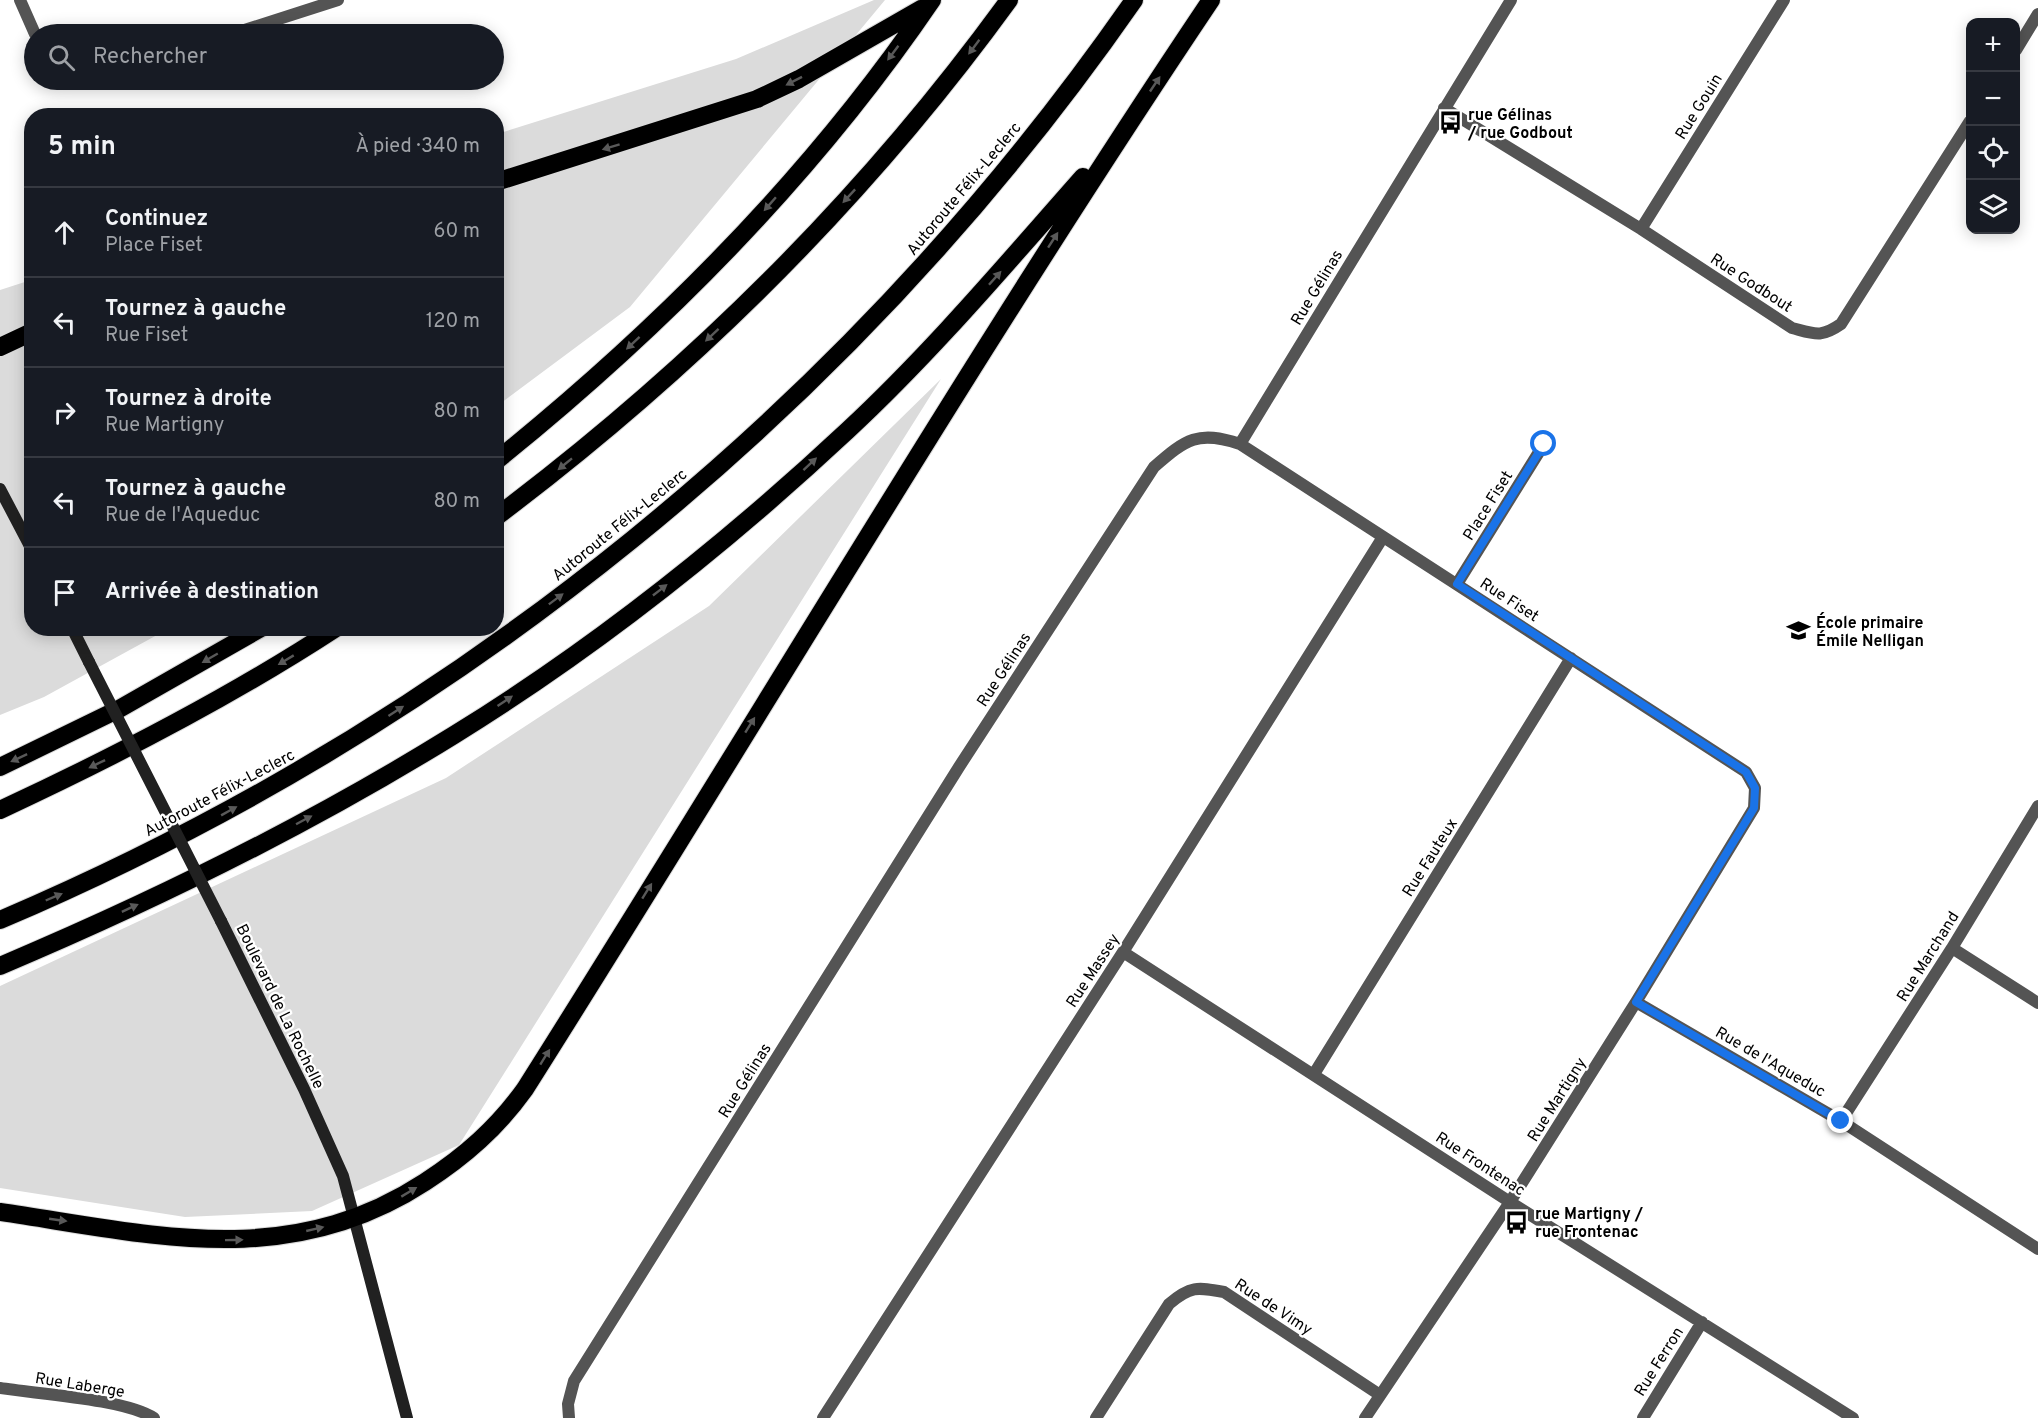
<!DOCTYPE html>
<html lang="fr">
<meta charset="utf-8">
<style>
body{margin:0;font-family:Overpass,sans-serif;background:#242831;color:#f1f3f6}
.controls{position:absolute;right:18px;top:18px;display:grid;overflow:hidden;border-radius:12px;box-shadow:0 3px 15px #0003}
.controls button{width:54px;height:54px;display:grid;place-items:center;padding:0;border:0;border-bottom:2px solid #363941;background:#171b24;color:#f1f3f6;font:30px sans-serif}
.stop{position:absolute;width:18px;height:18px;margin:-14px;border:4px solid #1a73e8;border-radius:50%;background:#fff}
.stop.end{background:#1a73e8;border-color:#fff;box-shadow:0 2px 6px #0008}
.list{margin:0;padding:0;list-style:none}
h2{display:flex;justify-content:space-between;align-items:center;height:78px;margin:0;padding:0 24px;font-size:26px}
h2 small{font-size:20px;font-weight:400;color:#9ea1a6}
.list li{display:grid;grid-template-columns:39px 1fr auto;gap:18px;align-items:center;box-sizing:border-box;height:90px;padding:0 24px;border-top:2px solid #363941}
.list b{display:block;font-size:22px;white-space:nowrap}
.list p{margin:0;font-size:20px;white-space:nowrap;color:#9ea1a6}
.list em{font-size:20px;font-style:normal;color:#9ea1a6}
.icon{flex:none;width:33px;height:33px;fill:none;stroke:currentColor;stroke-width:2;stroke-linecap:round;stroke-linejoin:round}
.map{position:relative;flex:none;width:2038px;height:1418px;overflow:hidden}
.search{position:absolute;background:#171b24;box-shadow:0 3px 15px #0003;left:24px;top:24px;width:480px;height:66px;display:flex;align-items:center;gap:15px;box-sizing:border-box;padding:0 21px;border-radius:33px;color:#9ea1a6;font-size:22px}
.panel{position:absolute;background:#171b24;box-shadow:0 3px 15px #0003;left:24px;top:108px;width:480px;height:528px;border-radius:24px}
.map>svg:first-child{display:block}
.green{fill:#dbdbdb}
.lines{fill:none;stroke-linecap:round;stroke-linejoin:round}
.highway-casing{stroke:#dbdbdb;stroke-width:20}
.street{stroke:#545454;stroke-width:12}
.secondary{stroke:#212121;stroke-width:12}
.highway{stroke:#000;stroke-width:18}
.secondary-bridge{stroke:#212121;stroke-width:12}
.oneway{fill:#595959}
.route{stroke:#1a73e8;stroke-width:8}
.labels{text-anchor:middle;stroke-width:4.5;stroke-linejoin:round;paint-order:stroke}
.street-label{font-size:16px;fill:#000;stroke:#fff}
.poi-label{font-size:16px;font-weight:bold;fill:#000;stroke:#fff;text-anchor:start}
</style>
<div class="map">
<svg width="2038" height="1418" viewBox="0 0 2038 1418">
<rect width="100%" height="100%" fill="#fff"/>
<path class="green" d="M874,0H885L630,307L497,406V134L736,59Z
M31,280L32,628L168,629L44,697L0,715V290Z
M941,379L459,1145L312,1211L185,1217L0,1188V986L446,778L709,606Z"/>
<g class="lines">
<defs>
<path id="highway" d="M496,182L757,99L799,79L921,9
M0,347L32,332
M496,461C661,328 813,175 932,0
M496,517C690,371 866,197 1009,0
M0,767L119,709L261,628
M0,810C116,756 229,698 336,628
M0,920C456,726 851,407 1134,0
M0,966C154,901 312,823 454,735C595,648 726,544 847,431C932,352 1006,264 1083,177
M0,1212C151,1234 287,1272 425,1182C465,1156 497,1128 525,1089C754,727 972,356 1211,0"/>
</defs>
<use href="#highway" class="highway-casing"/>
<path class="street" d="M20,0L35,34
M232,34L338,0
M2016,50L2038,14
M90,80H94
M1444,108L1641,229L1792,328C1815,334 1821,338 1841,324L1970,121
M1641,229L1784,0
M1240,444L1511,0
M1457,584L1544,444
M1952,948L2038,1003
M1123,952L1510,1202L1853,1418
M1636,1002L1841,1121L2038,1249
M1314,1074L1571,658
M1841,1121L1952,948L2038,806
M0,1388C38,1394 125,1399 154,1418
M569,1418L568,1404L574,1381L959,767L1154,467C1186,439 1198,430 1240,444L1746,772L1755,788L1754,808L1636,1002L1510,1202L1365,1418
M823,1418L1123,952L1383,537
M1096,1418L1169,1304C1190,1286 1197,1287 1224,1292L1380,1395
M1643,1418L1702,1322"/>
<path class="secondary" d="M0,489L32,550
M72,628L89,662
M221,921L304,1089L343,1176L407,1418"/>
<use href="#highway" class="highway"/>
<path class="secondary-bridge" d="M89,662L221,921"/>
</g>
<defs><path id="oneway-solid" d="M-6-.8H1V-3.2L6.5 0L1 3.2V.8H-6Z" transform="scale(1.5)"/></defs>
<g class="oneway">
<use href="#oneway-solid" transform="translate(974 47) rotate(127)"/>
<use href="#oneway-solid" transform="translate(893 53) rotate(127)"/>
<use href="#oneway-solid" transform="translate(794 81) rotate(153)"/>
<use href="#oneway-solid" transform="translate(1155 84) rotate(-56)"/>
<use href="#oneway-solid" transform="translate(611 147) rotate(163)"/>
<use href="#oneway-solid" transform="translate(849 196) rotate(133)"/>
<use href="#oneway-solid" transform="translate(770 204) rotate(131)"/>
<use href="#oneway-solid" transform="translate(1053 240) rotate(-57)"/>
<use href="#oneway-solid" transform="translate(995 278) rotate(-48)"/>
<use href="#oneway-solid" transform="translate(712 335) rotate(137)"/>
<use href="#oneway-solid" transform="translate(633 343) rotate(137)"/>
<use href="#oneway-solid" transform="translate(565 464) rotate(141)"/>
<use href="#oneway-solid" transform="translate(810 464) rotate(-43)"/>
<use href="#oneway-solid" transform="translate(660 590) rotate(-38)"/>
<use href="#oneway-solid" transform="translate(556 599) rotate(-37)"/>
<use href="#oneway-solid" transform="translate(210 658) rotate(150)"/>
<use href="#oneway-solid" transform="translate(286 660) rotate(149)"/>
<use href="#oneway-solid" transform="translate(505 701) rotate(-34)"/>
<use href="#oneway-solid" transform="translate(396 711) rotate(-33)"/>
<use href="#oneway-solid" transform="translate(750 725) rotate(-58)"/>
<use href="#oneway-solid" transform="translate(19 758) rotate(155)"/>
<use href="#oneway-solid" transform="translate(97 764) rotate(154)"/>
<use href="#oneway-solid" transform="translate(229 811) rotate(-29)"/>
<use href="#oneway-solid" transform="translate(304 820) rotate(-28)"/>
<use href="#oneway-solid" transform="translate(647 891) rotate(-58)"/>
<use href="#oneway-solid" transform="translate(54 897) rotate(-23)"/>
<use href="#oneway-solid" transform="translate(130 908) rotate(-25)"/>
<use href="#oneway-solid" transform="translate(545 1057) rotate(-58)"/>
<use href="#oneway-solid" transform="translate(409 1192) rotate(-31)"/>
<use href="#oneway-solid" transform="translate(58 1220) rotate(8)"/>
<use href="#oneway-solid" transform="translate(315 1229) rotate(-13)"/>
<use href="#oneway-solid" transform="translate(234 1240) rotate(-1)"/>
</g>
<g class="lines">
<path class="route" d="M1544,444L1457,584L1746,772L1755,788L1754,808L1636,1002L1841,1121"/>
</g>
<defs>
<symbol id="bus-bare" viewBox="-9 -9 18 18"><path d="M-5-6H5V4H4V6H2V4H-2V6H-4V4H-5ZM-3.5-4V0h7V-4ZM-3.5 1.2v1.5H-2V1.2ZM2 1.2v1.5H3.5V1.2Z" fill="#000" stroke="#fff" stroke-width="2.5" paint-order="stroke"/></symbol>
<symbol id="school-bare" viewBox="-9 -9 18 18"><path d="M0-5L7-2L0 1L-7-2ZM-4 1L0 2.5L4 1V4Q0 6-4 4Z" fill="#000" stroke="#fff" stroke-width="2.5" paint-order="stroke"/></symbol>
</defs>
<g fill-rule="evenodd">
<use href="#bus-bare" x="1434" y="106" width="33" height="33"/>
<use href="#school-bare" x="1782" y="614" width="33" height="33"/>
<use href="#bus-bare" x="1500" y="1206" width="33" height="33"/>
</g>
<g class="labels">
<g class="street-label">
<text transform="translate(1698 106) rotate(-58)" y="6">Rue Gouin</text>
<text transform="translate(963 188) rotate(-50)" y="6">Autoroute Félix-Leclerc</text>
<text transform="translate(1752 282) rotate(33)" y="6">Rue Godbout</text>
<text transform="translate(1316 287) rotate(-59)" y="6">Rue Gélinas</text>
<text transform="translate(1487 505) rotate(-58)" y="6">Place Fiset</text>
<text transform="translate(619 524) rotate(-39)" y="6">Autoroute Félix-Leclerc</text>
<text transform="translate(1510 599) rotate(33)" y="6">Rue Fiset</text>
<text transform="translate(1003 669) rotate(-57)" y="6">Rue Gélinas</text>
<text transform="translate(219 792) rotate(-28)" y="6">Autoroute Félix-Leclerc</text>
<text transform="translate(1429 857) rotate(-58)" y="6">Rue Fauteux</text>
<text transform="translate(1927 956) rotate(-58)" y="6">Rue Marchand</text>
<text transform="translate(1092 970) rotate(-57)" y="6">Rue Massey</text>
<text transform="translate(281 1006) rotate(64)" y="6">Boulevard de La Rochelle</text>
<text transform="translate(1771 1061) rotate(30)" y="6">Rue de l'Aqueduc</text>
<text transform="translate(744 1080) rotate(-58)" y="6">Rue Gélinas</text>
<text transform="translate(1556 1099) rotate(-58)" y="6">Rue Martigny</text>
<text transform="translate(1481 1163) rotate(33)" y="6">Rue Frontenac</text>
<text transform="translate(1274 1306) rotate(33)" y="6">Rue de Vimy</text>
<text transform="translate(1658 1361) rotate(-58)" y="6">Rue Ferron</text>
<text transform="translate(80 1384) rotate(9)" y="6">Rue Laberge</text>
</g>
<g class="poi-label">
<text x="1468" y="120">rue Gélinas<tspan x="1468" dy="18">/ rue Godbout</tspan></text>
<text x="1816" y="628">École primaire<tspan x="1816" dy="18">Émile Nelligan</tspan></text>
<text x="1535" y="1219">rue Martigny /<tspan x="1535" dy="18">rue Frontenac</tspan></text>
</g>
</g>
</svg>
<div class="controls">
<button>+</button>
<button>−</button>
<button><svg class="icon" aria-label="locate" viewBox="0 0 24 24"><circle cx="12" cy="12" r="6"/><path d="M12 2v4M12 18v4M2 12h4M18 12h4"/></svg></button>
<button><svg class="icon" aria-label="layers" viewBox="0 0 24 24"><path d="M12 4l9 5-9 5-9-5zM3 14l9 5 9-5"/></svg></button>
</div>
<div class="stop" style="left:1544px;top:444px"></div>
<div class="stop end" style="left:1841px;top:1121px"></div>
<div class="search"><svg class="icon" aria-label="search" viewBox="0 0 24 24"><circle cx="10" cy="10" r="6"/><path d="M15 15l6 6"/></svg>Rechercher</div>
<section class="panel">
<h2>5 min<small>À pied · 340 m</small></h2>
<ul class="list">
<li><svg class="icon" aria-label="ahead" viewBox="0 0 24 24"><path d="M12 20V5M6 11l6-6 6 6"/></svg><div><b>Continuez</b><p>Place Fiset</p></div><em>60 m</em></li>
<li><svg class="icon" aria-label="left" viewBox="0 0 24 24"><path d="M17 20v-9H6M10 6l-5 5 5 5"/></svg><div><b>Tournez à gauche</b><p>Rue Fiset</p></div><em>120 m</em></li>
<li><svg class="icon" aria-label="right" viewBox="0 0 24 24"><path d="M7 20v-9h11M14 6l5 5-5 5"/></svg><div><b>Tournez à droite</b><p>Rue Martigny</p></div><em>80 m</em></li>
<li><svg class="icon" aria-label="left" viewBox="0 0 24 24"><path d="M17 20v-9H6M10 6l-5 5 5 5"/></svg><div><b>Tournez à gauche</b><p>Rue de l'Aqueduc</p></div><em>80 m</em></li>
<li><svg class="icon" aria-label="arrive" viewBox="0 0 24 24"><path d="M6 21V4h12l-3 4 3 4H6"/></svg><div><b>Arrivée à destination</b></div></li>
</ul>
</section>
</div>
